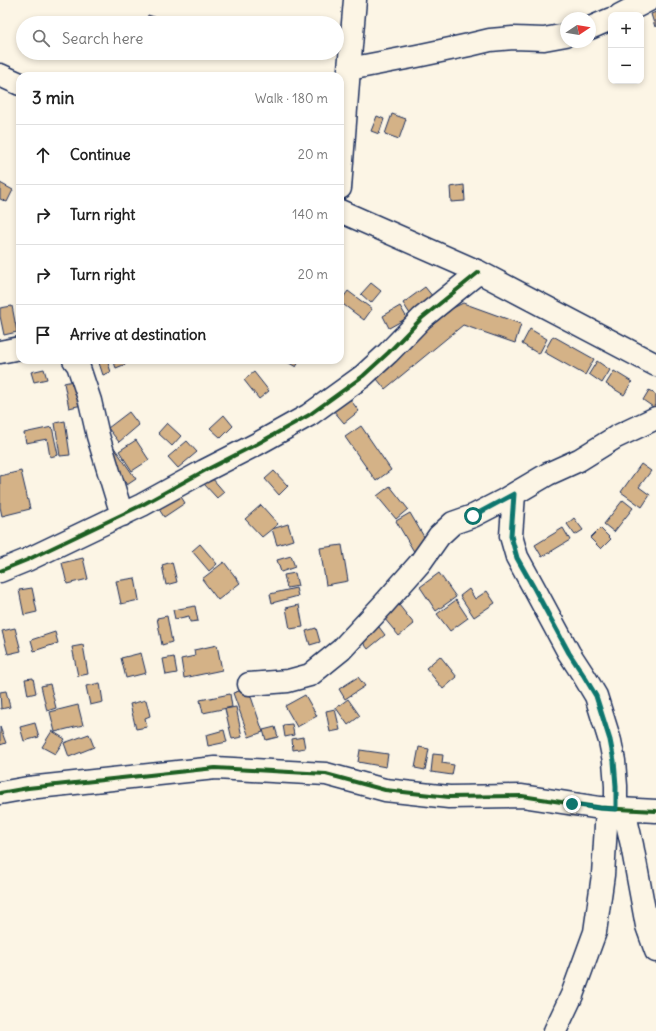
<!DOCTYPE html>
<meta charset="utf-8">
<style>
body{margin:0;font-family:Delius,sans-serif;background:#f6f6f6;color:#222}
.controls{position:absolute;right:12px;top:12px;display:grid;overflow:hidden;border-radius:8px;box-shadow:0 2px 6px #0003}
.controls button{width:36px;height:36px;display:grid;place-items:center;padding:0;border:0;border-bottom:1px solid #e0e0e0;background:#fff;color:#222;font:20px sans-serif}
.compass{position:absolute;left:560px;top:12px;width:36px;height:36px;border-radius:50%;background:#fff;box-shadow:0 2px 6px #0003;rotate:78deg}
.stop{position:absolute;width:12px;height:12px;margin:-9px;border:3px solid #0f766e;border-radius:50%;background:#fff}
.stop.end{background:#0f766e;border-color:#fff;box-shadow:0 1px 4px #0008}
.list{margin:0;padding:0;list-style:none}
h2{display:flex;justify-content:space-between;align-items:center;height:52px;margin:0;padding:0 16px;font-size:17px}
h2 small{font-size:13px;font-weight:400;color:#767676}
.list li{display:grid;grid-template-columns:26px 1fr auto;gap:12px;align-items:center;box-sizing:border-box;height:60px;padding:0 16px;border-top:1px solid #e0e0e0}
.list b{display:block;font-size:15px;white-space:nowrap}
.list em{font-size:13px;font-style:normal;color:#767676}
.icon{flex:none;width:22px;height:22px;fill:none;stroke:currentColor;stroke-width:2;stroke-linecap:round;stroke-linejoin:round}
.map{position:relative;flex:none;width:656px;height:1031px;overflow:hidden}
.search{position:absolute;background:#fff;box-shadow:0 2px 6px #0003;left:16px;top:16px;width:328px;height:44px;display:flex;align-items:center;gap:10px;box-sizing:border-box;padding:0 14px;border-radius:22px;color:#767676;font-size:15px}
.panel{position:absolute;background:#fff;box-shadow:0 2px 6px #0003;left:16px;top:72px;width:328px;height:292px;border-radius:12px}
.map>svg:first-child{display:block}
.building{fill:#d4b287;stroke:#1b2f5e}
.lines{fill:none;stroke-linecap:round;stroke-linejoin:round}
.minor-casing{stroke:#1b2f5e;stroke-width:25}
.minor{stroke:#fcf5e5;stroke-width:22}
.cycleway-casing{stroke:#fcf5e5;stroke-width:6}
.cycleway{stroke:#1b5e20;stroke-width:4}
.route{stroke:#0f766e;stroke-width:5}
</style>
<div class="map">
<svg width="656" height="1031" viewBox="0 0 656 1031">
<rect width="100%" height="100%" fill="#fcf5e5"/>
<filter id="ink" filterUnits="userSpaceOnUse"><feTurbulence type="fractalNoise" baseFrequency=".025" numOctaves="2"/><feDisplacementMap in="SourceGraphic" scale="8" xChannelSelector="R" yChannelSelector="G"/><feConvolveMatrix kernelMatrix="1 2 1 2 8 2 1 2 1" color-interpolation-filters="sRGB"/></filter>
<g filter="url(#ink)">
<path class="building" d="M656,12V27H655L651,14Z
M148,15L164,20L163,23H146Z
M392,114L406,119L399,139L385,134Z
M377,116L384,119L379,134L371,131Z
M0,183L13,190L7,202L0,199Z
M464,185L465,201L451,202L450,187Z
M371,283L381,291L371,303L361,294Z
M425,287L433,297L410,314L403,303Z
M348,291L372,309L364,320L340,302Z
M463,303L521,324L515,343L463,325L385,389L373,374L453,308Z
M12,306L17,332L4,335L0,316V308Z
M400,306L407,318L389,328L383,316Z
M530,329L547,339L539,354L522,344Z
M553,336L594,359L585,375L544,352Z
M98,360H107L111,372L103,375Z
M113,360H124L126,364L116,368Z
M284,360H300L296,367Z
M597,361L610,370L602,383L589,374Z
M44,369L47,379L34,382L31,372Z
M614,371L632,382L624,395L606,384Z
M254,372L269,391L259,399L244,380Z
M77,380L82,405L69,408L64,383Z
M649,390L656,395V409L643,400Z
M349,398L359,411L344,423L333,410Z
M129,412L139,425L119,442L108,428Z
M224,415L233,426L221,438L210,428Z
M65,421L70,455L60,456L55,423Z
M167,423L181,436L172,446L158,433Z
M361,426L391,470L376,481L345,437Z
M52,427L58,455L50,457L47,439L26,443L24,433Z
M136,440L149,460L132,471L119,451Z
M187,441L197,452L178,468L168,457Z
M113,446L136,479L127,485L105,452Z
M641,464L651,471L639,487L650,495L642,507L621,492Z
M21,471L30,509L2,516L0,507V476Z
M274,471L288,486L279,495L265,479Z
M212,478L224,492L217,498L204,484Z
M390,486L408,509L396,519L377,496Z
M178,492L185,503L164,517L157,506Z
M623,500L633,508L614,532L604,524Z
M261,505L278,524L262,537L245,519Z
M410,513L430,547L416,555L396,521Z
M574,518L583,530L575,535L567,524Z
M288,524L293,540L277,545L272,529Z
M563,528L570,540L542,557L535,545Z
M600,528L611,539L601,549L590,538Z
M200,544L217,564L209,571L192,551Z
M342,545L348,581L326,585L320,548Z
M291,556L295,567L281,572L277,560Z
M83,558L88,579L67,584L62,563Z
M172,562L177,582L166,585L162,565Z
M224,562L240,583L218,600L202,579Z
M295,573L298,586L287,588L284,575Z
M439,573L456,597L436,611L420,587Z
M135,578L139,600L121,604L116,581Z
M32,588L37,612L24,615L19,590Z
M296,588L298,596L272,603L270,594Z
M469,589L475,599L487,591L495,603L474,617L460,596Z
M456,600L468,618L450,631L437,614Z
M299,605L303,627L290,629L286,608Z
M399,605L414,624L399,636L384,618Z
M195,606L198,621L190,622L189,616L175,619L173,610Z
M167,616L172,642L162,645L157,618Z
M376,623L385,635L368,649L359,637Z
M15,628L21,651L8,654L2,631Z
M316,628L320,642L310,645L306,631Z
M55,632L58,643L34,651L31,640Z
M83,645L88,674L78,676L72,647Z
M217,645L222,670L184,678L181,659L195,656L194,650Z
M141,653L146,673L126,678L121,658Z
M440,656L457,677L443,689L426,668Z
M174,657L177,673L166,675L163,659Z
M358,677L365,686L345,699L339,689Z
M33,678L36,693L28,695L25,679Z
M100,683L103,702L90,705L86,686Z
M50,684L56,708L47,711L41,686Z
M248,688L263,732L249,737L233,693Z
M6,691L10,707L1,709L0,692Z
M230,694L232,707L203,713L200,700Z
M305,695L317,716L297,727L285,706Z
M348,699L360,716L348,725L336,708Z
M146,700L150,716L145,718L147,727L136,729L130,704Z
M78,705L83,725L55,732L50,712Z
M236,707L242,737L232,739L225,709Z
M335,709L340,730L330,732L326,711Z
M35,723L39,737L24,741L20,727Z
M292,724L294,735L285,737L283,725Z
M0,727L6,743L0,745Z
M275,727L278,737L266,740L263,730Z
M224,730L227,742L208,746L206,735Z
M52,731L65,739L55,754L42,747Z
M89,734L94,747L69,757L64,743Z
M303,737L305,748L293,750L292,739Z
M419,747L429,749L425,770L415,768Z
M360,750L388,754L386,767L358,762Z
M433,754L443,755L442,763L454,765L452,775L431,772Z"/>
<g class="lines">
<defs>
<path id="minor" d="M620,15L649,0
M590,28L611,19
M349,69L417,56L469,45L490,40L513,38L544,39L566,35
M0,75L20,84
M340,188L349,69L355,0
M340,211L479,272L656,365
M0,352L20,348
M74,360L78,365L90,401L98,436L122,515
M514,494L511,536L517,557L534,588L569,653L584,676L596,696L610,741L614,761L616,786V809
M0,571L27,560L142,505L204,471L257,444L309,415L363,376L388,353L422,318L479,272
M249,684L288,681L310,675L341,650L382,606L420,563L439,536L453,523L473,516L504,500L548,474L579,460L616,437L656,418
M0,793L28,788L215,768L326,774L385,790L449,797L522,796L600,808L656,811
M624,810L632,845L647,926L656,951
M555,1031L572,995L595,932L603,875L607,809"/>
</defs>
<use href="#minor" class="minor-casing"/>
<use href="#minor" class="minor"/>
<defs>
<path id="cycleway" d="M0,571L27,560L142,505L204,471L257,444L309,415L363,376L388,353L422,318L479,272
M0,793L28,788L215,768L326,774L385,790L449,797L522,796L600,808L656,811"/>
</defs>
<use href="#cycleway" class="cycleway-casing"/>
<use href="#cycleway" class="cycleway"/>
</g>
</g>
<g class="lines" filter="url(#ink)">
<path class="route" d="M473,516L514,494L511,536L517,558L534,588L569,653L584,676L596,696L610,740L614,761L616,786V809L600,808L572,804"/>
</g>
</svg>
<div class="controls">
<button>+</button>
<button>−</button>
</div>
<svg class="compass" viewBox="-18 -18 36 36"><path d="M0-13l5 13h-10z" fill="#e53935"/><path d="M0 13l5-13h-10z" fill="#767676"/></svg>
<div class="stop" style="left:473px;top:516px"></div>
<div class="stop end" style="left:572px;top:804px"></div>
<div class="search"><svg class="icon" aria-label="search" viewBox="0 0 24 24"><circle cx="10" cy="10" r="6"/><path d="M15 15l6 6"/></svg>Search here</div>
<section class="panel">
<h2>3 min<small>Walk · 180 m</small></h2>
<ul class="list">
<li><svg class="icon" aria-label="ahead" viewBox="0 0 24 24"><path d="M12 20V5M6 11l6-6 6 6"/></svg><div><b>Continue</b></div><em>20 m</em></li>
<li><svg class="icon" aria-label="right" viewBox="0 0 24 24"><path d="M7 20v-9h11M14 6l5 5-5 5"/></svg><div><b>Turn right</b></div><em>140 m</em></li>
<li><svg class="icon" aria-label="right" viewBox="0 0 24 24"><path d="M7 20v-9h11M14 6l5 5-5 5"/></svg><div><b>Turn right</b></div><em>20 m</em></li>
<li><svg class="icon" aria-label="arrive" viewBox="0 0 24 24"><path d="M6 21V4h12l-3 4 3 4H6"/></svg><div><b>Arrive at destination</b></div></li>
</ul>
</section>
</div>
